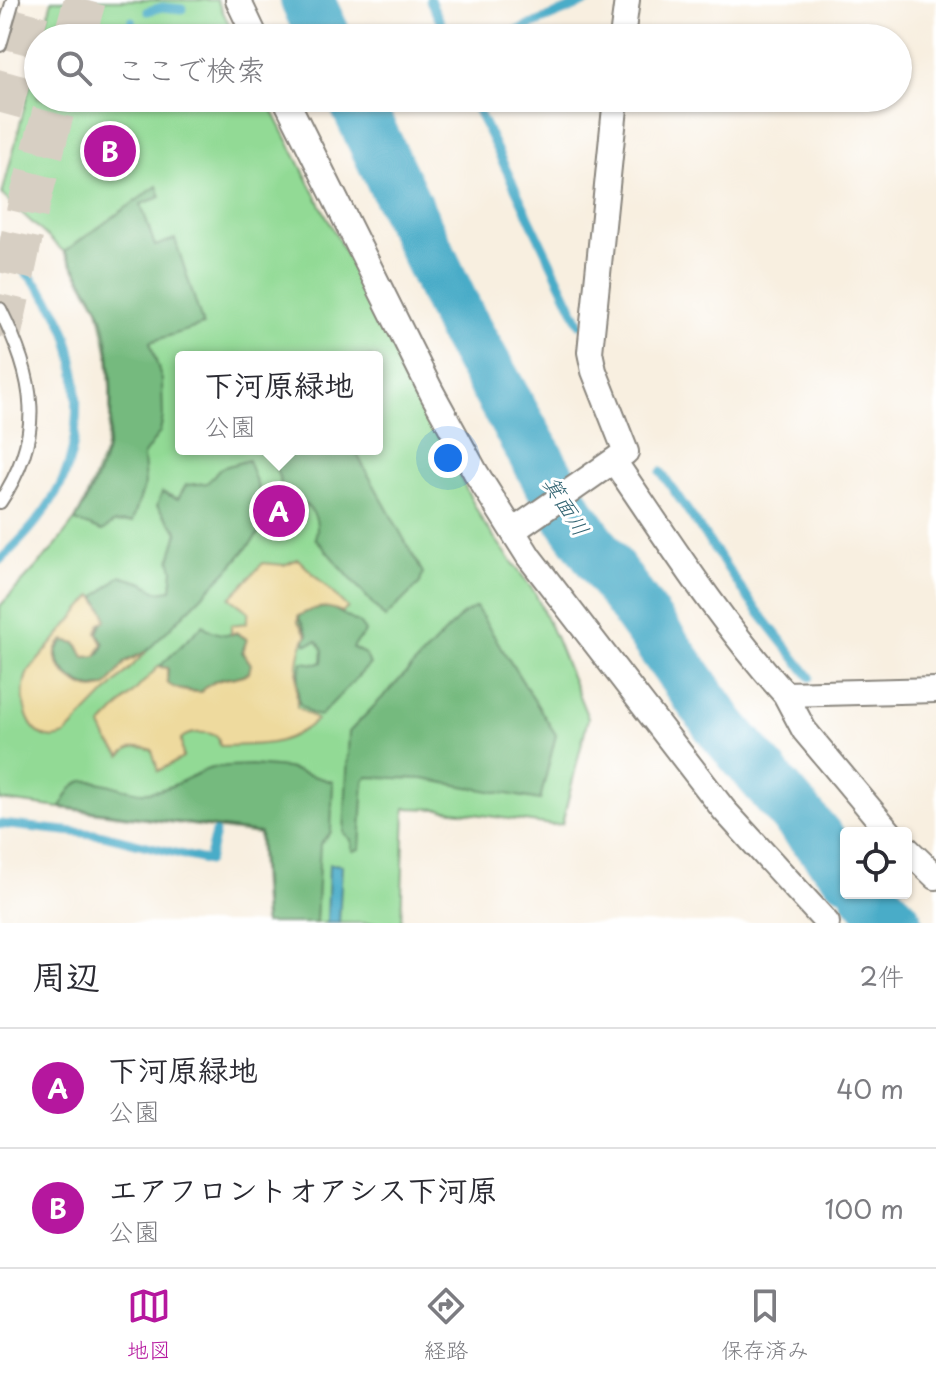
<!DOCTYPE html>
<html lang="ja">
<meta charset="utf-8">
<style>
body{margin:0;font-family:"Playpen Sans","Klee One",sans-serif;background:#f7f7f7;color:#2b2b33}
.controls{position:absolute;right:24px;bottom:24px;display:grid;overflow:hidden;border-radius:8px;box-shadow:0 2px 6px #0004}
.controls button{width:72px;height:72px;display:grid;place-items:center;padding:0;border:0;border-bottom:2px solid #e1e1e2;background:#fff;color:#2b2b33;font:40px sans-serif}
.you{position:absolute;left:448px;top:458px;width:28px;height:28px;margin:-20px;border:6px solid #fff;border-radius:50%;background:#1a73e8;box-shadow:0 0 0 12px #1a73e833}
.badge{display:grid;place-items:center;width:52px;height:52px;border-radius:50%;background:#b5179e;color:#fff;font-size:26px;font-weight:700}
.pin{position:absolute;translate:-50% -50%;border:4px solid #fff;box-shadow:0 2px 8px #0006}
.popup{position:absolute;left:175px;top:351px;width:208px;height:104px;box-sizing:border-box;display:grid;place-content:center;border-radius:8px;background:#fff;filter:drop-shadow(0 2px 6px #0005);font-size:26px;white-space:nowrap;color:#7c7c81}
.popup b{font-size:30px;color:#2b2b33}
.popup::after{content:'';position:absolute;left:50%;top:100%;margin-left:-16px;border:16px solid transparent;border-top-color:#fff}
.list{margin:0;padding:0;list-style:none}
h2{display:flex;justify-content:space-between;align-items:center;height:104px;margin:0;padding:0 32px;font-size:34px}
h2 small{font-size:26px;font-weight:400;color:#7c7c81}
.list li{display:grid;grid-template-columns:52px 1fr auto;gap:24px;align-items:center;box-sizing:border-box;height:120px;padding:0 32px;border-top:2px solid #e1e1e2}
.list b{display:block;font-size:30px;white-space:nowrap}
.list p{margin:0;font-size:26px;white-space:nowrap;color:#7c7c81}
.list em{font-size:26px;font-style:normal;color:#7c7c81}
.icon{flex:none;width:44px;height:44px;fill:none;stroke:currentColor;stroke-width:2;stroke-linecap:round;stroke-linejoin:round}
.map{position:relative;flex:none;width:936px;height:923px;overflow:hidden}
.search{position:absolute;background:#fff;box-shadow:0 2px 6px #0004;left:24px;right:24px;top:24px;height:88px;display:flex;align-items:center;gap:20px;box-sizing:border-box;padding:0 28px;border-radius:44px;color:#7c7c81;font-size:30px}
.sheet{height:344px;background:#fff}
nav{display:flex;justify-content:space-around;align-items:center;box-sizing:border-box;height:112px;border-top:2px solid #e1e1e2;background:#fff;font-size:22px;color:#7c7c81}
nav a{display:grid;justify-items:center;gap:4px}
nav .on{color:#b5179e}
.map>svg:first-child{display:block}
.green{fill:#92da95;stroke:#577b58;stroke-width:2;fill-rule:evenodd}
.forest{fill:#75ba7e;stroke:#486b4d;stroke-width:2}
.sand{fill:#eeda9e;stroke:#857b5d;stroke-width:2}
.water{fill:#49acc8;stroke:#326472;stroke-width:2}
.lines{fill:none;stroke-linecap:round;stroke-linejoin:round}
.stream{stroke:#49acc8;stroke-width:9}
.river{stroke:#49acc8;stroke-width:54}
.highway-tunnel{stroke:#d7cfc3;stroke-width:42;stroke-dasharray:42 21;stroke-linecap:butt}
.lane-casing{stroke:#8a867e;stroke-width:16}
.street-casing{stroke:#8a867e;stroke-width:28}
.lane{stroke:#fff;stroke-width:12}
.street{stroke:#fff;stroke-width:24}
.labels{text-anchor:middle;stroke-width:6;stroke-linejoin:round;paint-order:stroke}
.water-label{font-size:22px;font-style:italic;fill:#326472;stroke:#fff}
</style>
<div class="map">
<svg width="936" height="923" viewBox="0 0 936 923">
<rect width="100%" height="100%" fill="#fff"/>
<filter id="ink" filterUnits="userSpaceOnUse"><feTurbulence type="fractalNoise" baseFrequency=".0125" numOctaves="2"/><feDisplacementMap in="SourceGraphic" scale="16" xChannelSelector="R" yChannelSelector="G"/><feConvolveMatrix kernelMatrix="1 2 1 2 8 2 1 2 1" color-interpolation-filters="sRGB"/></filter>
<filter id="wash" filterUnits="userSpaceOnUse"><feTurbulence type="fractalNoise" baseFrequency=".006" numOctaves="4" result="noise"/><feDisplacementMap in="SourceGraphic" scale="32" xChannelSelector="R" yChannelSelector="G"/><feGaussianBlur stdDeviation="1.8" result="paint"/><feColorMatrix in="noise" values="0 0 0 0 0 0 0 0 0 0 0 0 0 0 0 0 0 1.4 0 .05"/><feComposite in="paint" operator="in"/></filter>
<g filter="url(#wash)">
<rect width="100%" height="100%" fill="#f8efe0"/>
<path class="green" d="M52,0H217L236,38H42Z
M38,54V98H266L483,522L535,593L556,639L588,718L562,824L552,825L440,809L405,808L401,923H264L259,834L0,800V606L52,550L75,520L85,501L105,452L110,422V387L108,355L98,308L64,252L2,195ZM181,357H377V449H181Z"/>
<path class="forest" d="M157,186L161,197L141,204L155,246L175,239L203,325L150,342L162,380L163,417L160,432L143,456L145,484L132,522L113,523L103,531L75,521C87,500 100,476 106,453C115,418 113,337 97,305C88,286 75,269 65,251Z
M269,449H354L423,573L420,583L385,618L315,538C322,517 309,500 287,501Z
M248,460L266,509L262,530L229,569L147,651L126,661L107,686C105,686 95,688 93,688C74,685 42,657 65,641L76,643L84,657C95,657 102,656 104,644L98,633C109,608 107,621 96,597L120,576L144,583L158,592L171,590L173,569L170,560L178,532L157,506L162,492L178,499L186,485L207,483L221,468Z
M330,607L360,624L365,631C363,639 355,641 353,648L365,654L370,664L320,716L312,714L299,703L297,682L302,662L317,664L322,662L323,650L317,641L307,644L304,641L308,635L298,616L313,609Z
M476,607L556,735L540,800L423,779L368,777L364,780L360,849L352,851L351,840L344,833L349,732L462,615Z
M203,625C210,632 226,637 236,633L247,639L242,652L251,664L249,673C228,682 220,672 201,692L174,689L167,683L168,668L159,667Z
M251,765L287,768L333,782L331,832L320,844L316,923H265L260,833L61,807C66,798 70,786 80,782C96,776 128,794 148,792C169,790 183,780 201,772C215,765 235,766 251,765Z"/>
<path class="sand" d="M298,559L348,608L342,612C325,604 314,607 298,616V622L307,635C296,652 296,687 297,707L317,720C281,749 264,744 220,746L218,737C208,731 189,731 181,739L183,758L158,771L152,750C139,745 130,746 121,756L108,741L101,726L158,667L167,668V683C177,691 189,692 201,692C219,674 230,682 249,673L251,664L243,652L247,639L236,632L231,634V625L246,623L249,612L230,598L263,563L284,565Z
M93,595L105,613L106,620L100,624L97,633L103,644L96,656L84,657L77,643L64,640C40,657 73,687 93,689C95,689 104,687 106,687L126,662L146,652L65,735C28,750 16,697 28,672Z"/>
<path class="water" d="M329,864L342,865L339,923H327Z"/>
<g class="lines">
<path class="stream" d="M430,0L448,38
M148,11L162,7L182,9
M124,38L132,21
M500,38L591,0
M472,98L580,324
M0,246C20,266 41,286 56,311C82,356 83,437 61,484C46,514 24,538 0,560
M608,378L625,410
M661,472L750,601L810,677
M0,824L103,835L208,861L215,833"/>
<path class="river" d="M307,0L325,38
M354,98L462,325L568,513L722,728L846,872
M867,893L896,923"/>
</g>
</g>
<g filter="url(#ink)">
<g class="lines">
<path class="highway-tunnel" d="M74,38L85,0
M0,113L31,0
M0,337L28,208L57,98"/>
<defs>
<path id="lane" d="M0,45L13,0
M0,309C35,380 46,433 0,502"/>
<path id="street" d="M238,0L256,38
M622,38L627,0
M285,98L432,393L476,473L529,557L724,810L827,923
M614,461C668,540 720,622 785,694L936,690
M513,531L626,452L594,371L590,352L616,98
M785,694L804,730L890,833
M906,848L936,877"/>
</defs>
<use href="#lane" class="lane-casing"/>
<use href="#street" class="street-casing"/>
<use href="#lane" class="lane"/>
<use href="#street" class="street"/>
</g>
</g>
<g class="labels">
<g class="water-label">
<text transform="translate(566 506) rotate(58)" y="8">箕面川</text>
</g>
</g>
</svg>
<div class="controls">
<button><svg class="icon" aria-label="locate" viewBox="0 0 24 24"><circle cx="12" cy="12" r="6"/><path d="M12 2v4M12 18v4M2 12h4M18 12h4"/></svg></button>
</div>
<div class="you"></div>
<div class="pin badge" style="left:279px;top:511px">A</div>
<div class="popup"><b>下河原緑地</b>公園</div>
<div class="pin badge" style="left:110px;top:151px">B</div>
<div class="search"><svg class="icon" aria-label="search" viewBox="0 0 24 24"><circle cx="10" cy="10" r="6"/><path d="M15 15l6 6"/></svg>ここで検索</div>
</div>
<section class="sheet">
<h2>周辺<small>2件</small></h2>
<ul class="list">
<li><span class="badge">A</span><div><b>下河原緑地</b><p>公園</p></div><em>40 m</em></li>
<li><span class="badge">B</span><div><b>エアフロントオアシス下河原</b><p>公園</p></div><em>100 m</em></li>
</ul>
</section>
<nav>
<a class="on"><svg class="icon" aria-label="map" viewBox="0 0 24 24"><path d="M3 6l6-2 6 2 6-2v14l-6 2-6-2-6 2zM9 4v14M15 6v14"/></svg>地図</a>
<a><svg class="icon" aria-label="directions" viewBox="0 0 24 24"><path d="M12 3l9 9-9 9-9-9zM9 14v-3h6M13 9l2 2-2 2"/></svg>経路</a>
<a><svg class="icon" aria-label="saved" viewBox="0 0 24 24"><path d="M7 4h10v16l-5-4-5 4z"/></svg>保存済み</a>
</nav>
